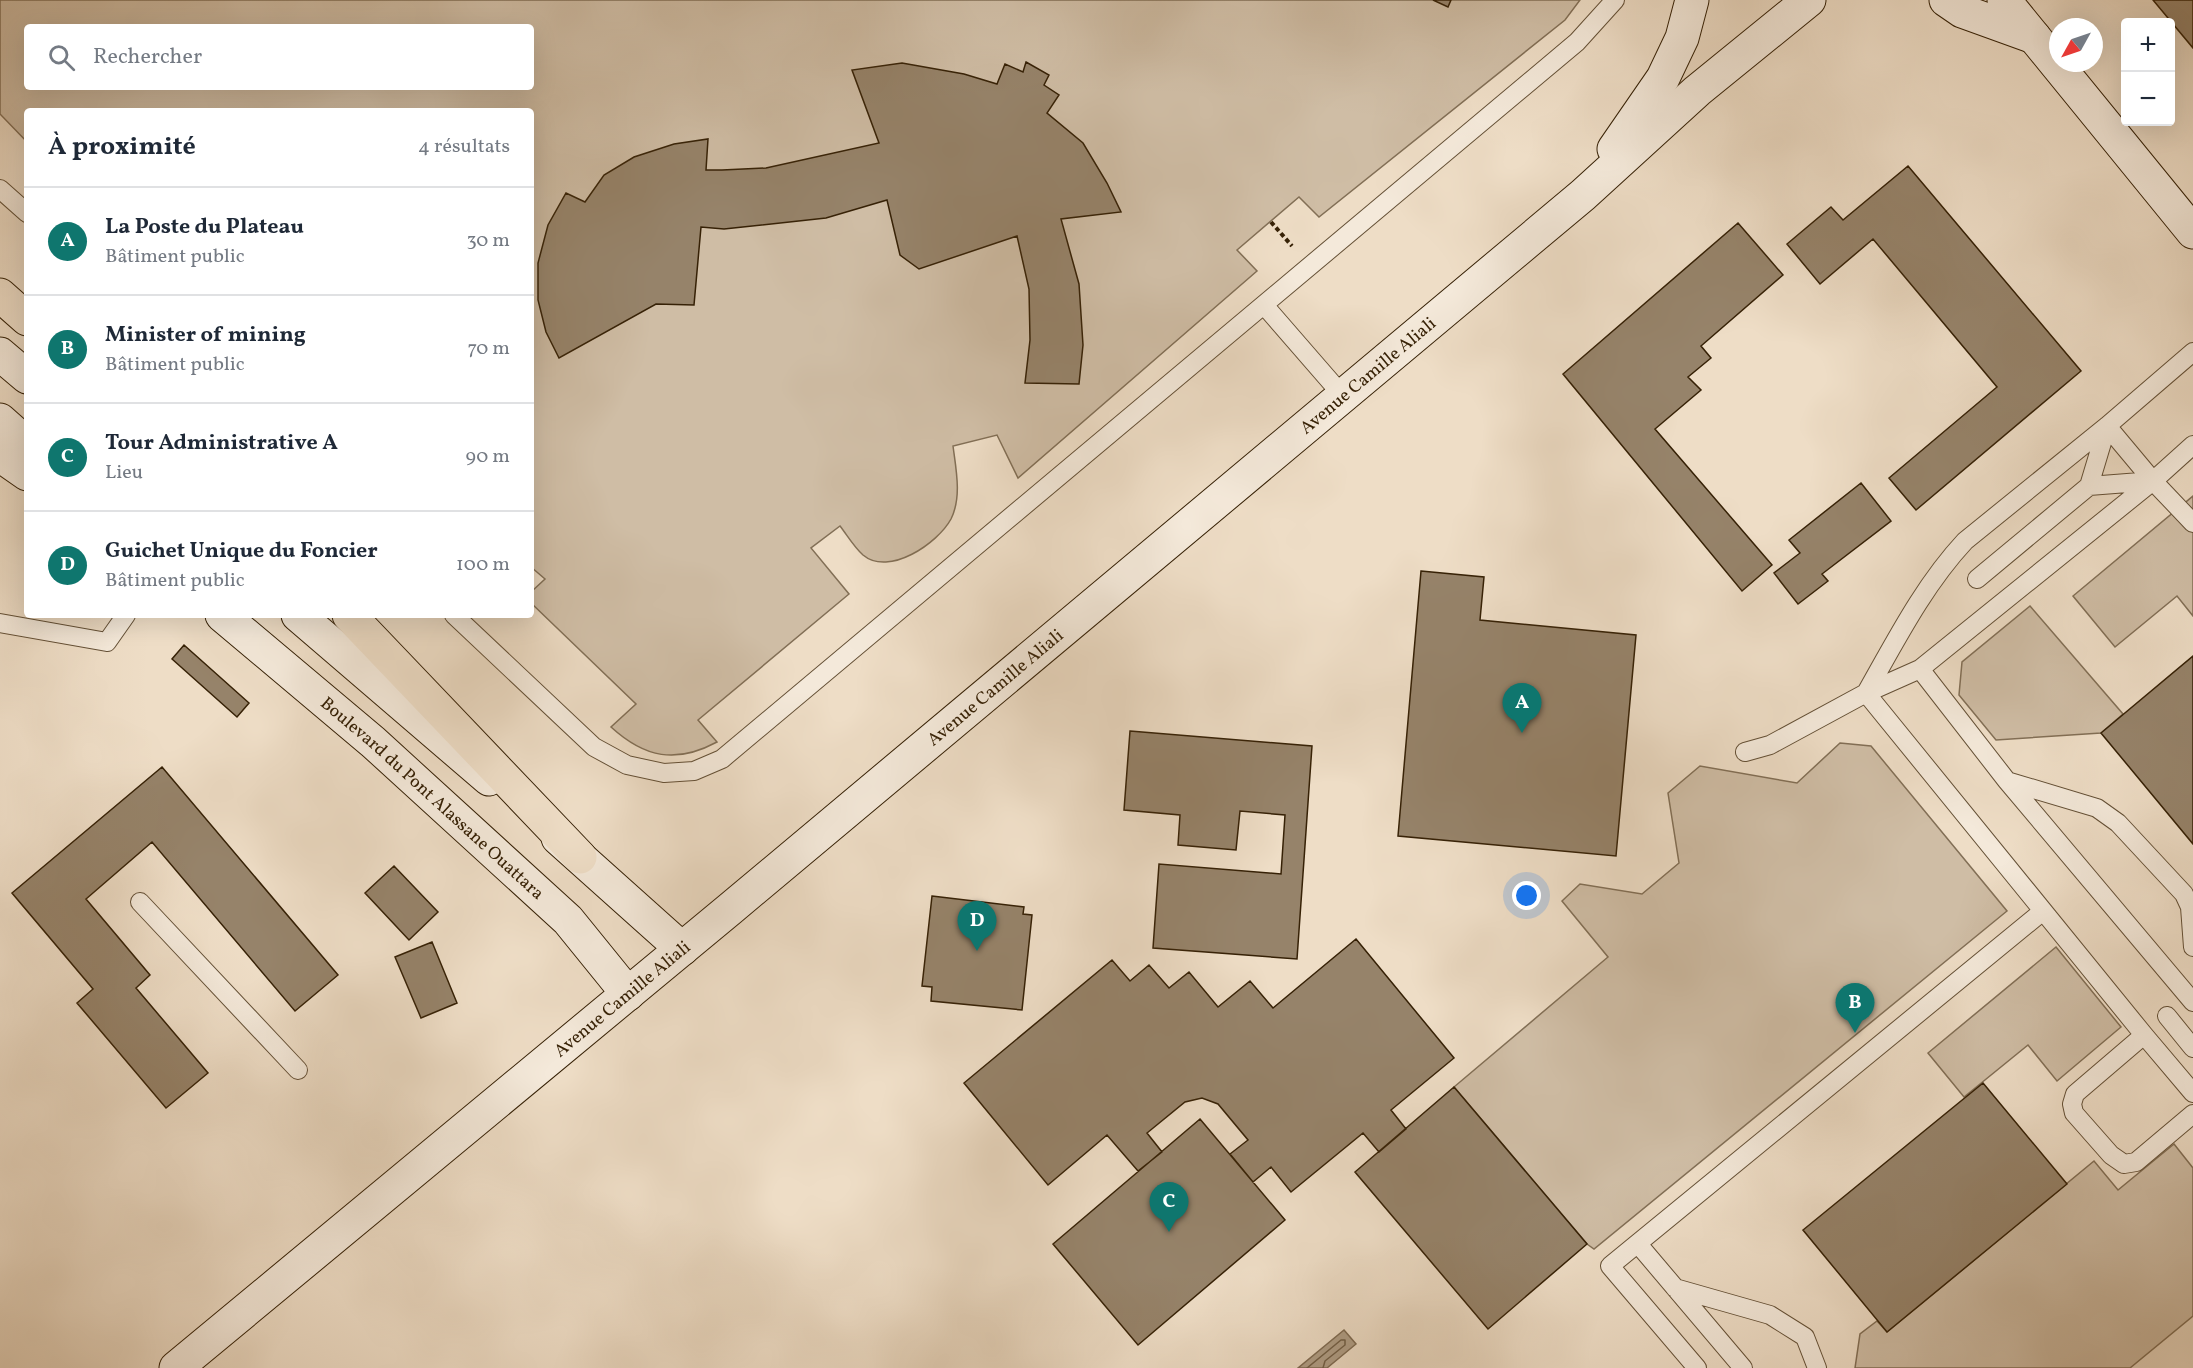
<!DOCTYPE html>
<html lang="fr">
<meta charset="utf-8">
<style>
body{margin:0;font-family:Vollkorn,serif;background:#f6f6f7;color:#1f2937}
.controls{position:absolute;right:18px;top:18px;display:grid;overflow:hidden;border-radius:6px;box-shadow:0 6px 24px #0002}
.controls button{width:54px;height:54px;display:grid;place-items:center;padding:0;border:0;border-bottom:2px solid #e0e1e3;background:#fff;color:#1f2937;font:30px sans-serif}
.compass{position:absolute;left:2049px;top:18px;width:54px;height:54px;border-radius:50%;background:#fff;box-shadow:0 6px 24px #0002;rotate:230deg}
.you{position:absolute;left:1527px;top:896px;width:21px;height:21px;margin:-15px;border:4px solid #fff;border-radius:50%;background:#1a73e8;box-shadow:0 0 0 9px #1a73e833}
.badge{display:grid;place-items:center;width:39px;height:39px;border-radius:50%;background:#0f766e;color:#fff;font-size:20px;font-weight:700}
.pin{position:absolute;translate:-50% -50px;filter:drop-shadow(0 2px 3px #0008)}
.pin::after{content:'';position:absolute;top:32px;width:21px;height:18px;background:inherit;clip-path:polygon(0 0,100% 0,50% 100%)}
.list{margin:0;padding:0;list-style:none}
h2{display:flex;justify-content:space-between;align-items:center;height:78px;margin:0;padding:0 24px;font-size:26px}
h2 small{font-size:20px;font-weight:400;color:#747a83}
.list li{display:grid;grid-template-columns:39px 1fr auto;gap:18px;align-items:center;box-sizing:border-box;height:108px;padding:0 24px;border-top:2px solid #e0e1e3}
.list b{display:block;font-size:22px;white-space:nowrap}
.list p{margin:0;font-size:20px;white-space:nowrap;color:#747a83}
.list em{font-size:20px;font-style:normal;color:#747a83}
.icon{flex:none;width:33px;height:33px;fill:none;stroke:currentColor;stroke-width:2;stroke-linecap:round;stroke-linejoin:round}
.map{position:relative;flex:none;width:2193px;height:1368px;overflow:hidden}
.search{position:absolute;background:#fff;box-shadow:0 6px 24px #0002;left:24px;top:24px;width:510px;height:66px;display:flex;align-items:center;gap:15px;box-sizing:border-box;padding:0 21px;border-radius:6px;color:#747a83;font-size:22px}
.panel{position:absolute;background:#fff;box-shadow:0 6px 24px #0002;left:24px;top:108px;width:510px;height:510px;border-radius:6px}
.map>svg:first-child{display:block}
.green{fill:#cfbda5;stroke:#826f56;stroke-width:1.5;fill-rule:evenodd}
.water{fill:#af9d85;stroke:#7f6b52;stroke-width:1.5}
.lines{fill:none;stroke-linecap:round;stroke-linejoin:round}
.shore{stroke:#725f46;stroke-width:1.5}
.building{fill:#96836a;stroke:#362106;stroke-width:1.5}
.lane-casing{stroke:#645036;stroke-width:20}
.secondary-casing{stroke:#362106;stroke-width:35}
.highway-casing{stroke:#362106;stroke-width:35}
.path{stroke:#362106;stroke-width:4;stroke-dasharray:4.5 3;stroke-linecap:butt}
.lane{stroke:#f4e9da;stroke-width:18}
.secondary{stroke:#f4e9da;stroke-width:33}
.highway{stroke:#eeddc6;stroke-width:33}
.labels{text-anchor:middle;stroke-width:4.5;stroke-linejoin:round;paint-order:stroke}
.street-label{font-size:18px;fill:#362106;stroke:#f4e9da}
</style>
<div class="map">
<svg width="2193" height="1368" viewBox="0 0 2193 1368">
<rect width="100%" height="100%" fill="#eeddc6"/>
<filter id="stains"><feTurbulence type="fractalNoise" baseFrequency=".00333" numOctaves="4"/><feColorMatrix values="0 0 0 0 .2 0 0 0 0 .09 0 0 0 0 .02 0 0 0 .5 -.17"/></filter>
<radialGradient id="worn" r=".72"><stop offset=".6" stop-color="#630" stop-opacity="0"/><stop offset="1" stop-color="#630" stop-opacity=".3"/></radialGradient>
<path class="green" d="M0,0H1580L1565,20L1319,217L1299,197L1237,250L1257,271L1018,478L997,435L953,446C956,469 962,497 951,519C938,543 889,577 863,555C854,547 847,535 840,526L811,548L849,594L698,720L717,742C676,764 645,758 611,727L636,704L531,603V592L545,579L531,567V111H27V142L0,114ZM27,27H531V87H27Z
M2193,496V616L2177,596L2115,647L2073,596Z
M2030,606L2123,714L2101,733L1996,740L1959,695L1962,662Z
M1840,743L1871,746L2007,911L1594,1249L1587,1244L1454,1087L1608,957L1562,901L1580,884L1642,894L1679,863L1668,793L1700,766L1797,783Z
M2056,947L2121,1027L2057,1081L2028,1045L1964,1097L1928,1053Z
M2174,1144L2193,1168V1316L2130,1368H1855L1860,1334L1877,1321L1887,1332L2094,1161L2118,1190Z"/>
<path class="water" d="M1344,1330L1356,1344L1327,1368H1298Z"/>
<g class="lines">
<path class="shore" d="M1307,1368L1341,1340H1345V1345L1325,1361L1323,1368"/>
</g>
<path class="building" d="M1433,0H1451L1448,7Z
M2153,0H2193V48Z
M1026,62L1049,75L1044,85L1059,95L1047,113L1083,143L1107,183L1121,212L1061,219L1079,284L1083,345L1079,384L1025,383L1030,340L1029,289L1017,236L919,269L900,255L887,200L826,218L724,229L701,227L694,305L656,304L559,358L546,332L538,300V263L548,225L566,193L585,202L604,175L634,157L674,144L708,139L706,170H722L766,168L879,143L852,70L902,63L964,74L997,84L1005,64L1023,72Z
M1908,166L2081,371L1916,510L1889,478L1997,387L1873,239L1820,284L1787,244L1831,207L1843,220Z
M1738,223L1783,275L1701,346L1711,358L1688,377L1701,390L1655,429L1772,565L1742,591L1563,374Z
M1861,483L1891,521L1822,574L1828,581L1798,604L1774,573L1800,553L1789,540Z
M1421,571L1484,577L1480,620L1636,635L1616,856L1398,836Z
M184,645L249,703L237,717L172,659Z
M2193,656V844L2101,733Z
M1130,731L1312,746L1297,959L1153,948L1159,864L1281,874L1285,815L1240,811L1236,850L1178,845L1180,815L1124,810Z
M162,767L338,975L295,1011L152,842L86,899L150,975L136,988L208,1073L166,1108L77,1003L93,989L12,893Z
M394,866L438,912L409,940L365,893Z
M932,896L1024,907L1023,914L1032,915L1022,1010L931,1001L932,987L922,986Z
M1356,939L1454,1058L1391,1110L1406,1129L1379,1152L1363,1133L1291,1192L1271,1167L1253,1182L1230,1154L1248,1140L1218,1104L1202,1098L1185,1102L1147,1133L1162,1152L1138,1171L1107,1135L1048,1185L964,1083L1112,960L1130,981L1149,965L1169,988L1189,972L1218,1007L1250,981L1273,1008Z
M432,942L457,1003L421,1018L395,957Z
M1983,1083L2067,1184L1887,1332L1803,1230Z
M1454,1087L1587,1244L1488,1329L1355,1172Z
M1200,1119L1285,1220L1138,1345L1053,1244Z"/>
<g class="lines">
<defs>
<path id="lane" d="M0,189L27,213
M1264,305L1343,396
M2107,426L2153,481L2193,523
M2089,486L2153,481
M1977,579L2089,486L2107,426
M454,615L594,747L627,765L664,773L694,771L722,759L1577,42L1615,0
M0,623L107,642L126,615
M1920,669L2007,781L2193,1002
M1866,693L2144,1035L2193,1093
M1866,693C1896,640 1924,585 1965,541L2107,426L2193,352
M1745,752L1770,745L1866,693L1920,669L2153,481L2193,445
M2007,781L2097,808L2118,823L2184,894L2190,907L2193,947
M140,902L298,1070
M2167,1016L2193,1048
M2144,1035L2075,1094L2072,1104L2074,1113L2111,1155L2124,1164L2136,1162L2193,1114
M1638,1244L1743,1368
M1675,1288L1770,1315L1805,1337L1817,1368
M1697,1368L1610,1266L2043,911"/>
<g id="secondary">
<path d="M1946,0L1962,11L2034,37"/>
<path d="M2004,0L2193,232"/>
<path d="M1614,149L1663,78L1682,38L1692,0"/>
<path d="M0,354L27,377"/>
<path d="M0,420L27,444"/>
<path d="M0,455L27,474"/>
<path id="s1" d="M222,615L373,742L568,920L628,994"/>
<path d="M298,615L489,779"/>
<path d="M558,838L682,949"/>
<path id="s2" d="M176,1368L730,909L1583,195L1697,91L1809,0"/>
</g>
<path id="highway" d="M0,295L27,319
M349,615L580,857"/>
</defs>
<use href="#lane" class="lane-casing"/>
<use href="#secondary" class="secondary-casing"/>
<use href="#highway" class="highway-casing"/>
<path class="path" d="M1271,222L1292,246"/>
<use href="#lane" class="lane"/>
<use href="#secondary" class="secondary"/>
<use href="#highway" class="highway"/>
</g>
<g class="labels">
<g class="street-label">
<text dy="6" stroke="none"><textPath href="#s2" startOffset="1551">Avenue Camille Aliali</textPath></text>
<text dy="6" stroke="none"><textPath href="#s2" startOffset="1065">Avenue Camille Aliali</textPath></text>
<text dy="6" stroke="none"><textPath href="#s1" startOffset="279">Boulevard du Pont Alassane Ouattara</textPath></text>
<text dy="6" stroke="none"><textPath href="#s2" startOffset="579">Avenue Camille Aliali</textPath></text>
</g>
</g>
<rect width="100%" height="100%" filter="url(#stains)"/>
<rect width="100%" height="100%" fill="url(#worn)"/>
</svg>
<div class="controls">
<button>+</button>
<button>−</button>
</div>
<svg class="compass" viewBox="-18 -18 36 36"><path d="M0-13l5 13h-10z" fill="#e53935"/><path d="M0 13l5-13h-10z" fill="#747a83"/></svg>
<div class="you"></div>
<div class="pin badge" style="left:1522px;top:733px">A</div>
<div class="pin badge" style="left:1855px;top:1033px">B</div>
<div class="pin badge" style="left:1169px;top:1232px">C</div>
<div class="pin badge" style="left:977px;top:951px">D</div>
<div class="search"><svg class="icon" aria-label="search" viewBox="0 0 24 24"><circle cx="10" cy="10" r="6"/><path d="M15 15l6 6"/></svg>Rechercher</div>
<section class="panel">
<h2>À proximité<small>4 résultats</small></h2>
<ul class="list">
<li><span class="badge">A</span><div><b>La Poste du Plateau</b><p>Bâtiment public</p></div><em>30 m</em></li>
<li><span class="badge">B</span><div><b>Minister of mining</b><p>Bâtiment public</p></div><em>70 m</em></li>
<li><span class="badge">C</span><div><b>Tour Administrative A</b><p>Lieu</p></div><em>90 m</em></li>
<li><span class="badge">D</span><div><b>Guichet Unique du Foncier</b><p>Bâtiment public</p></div><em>100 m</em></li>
</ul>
</section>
</div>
